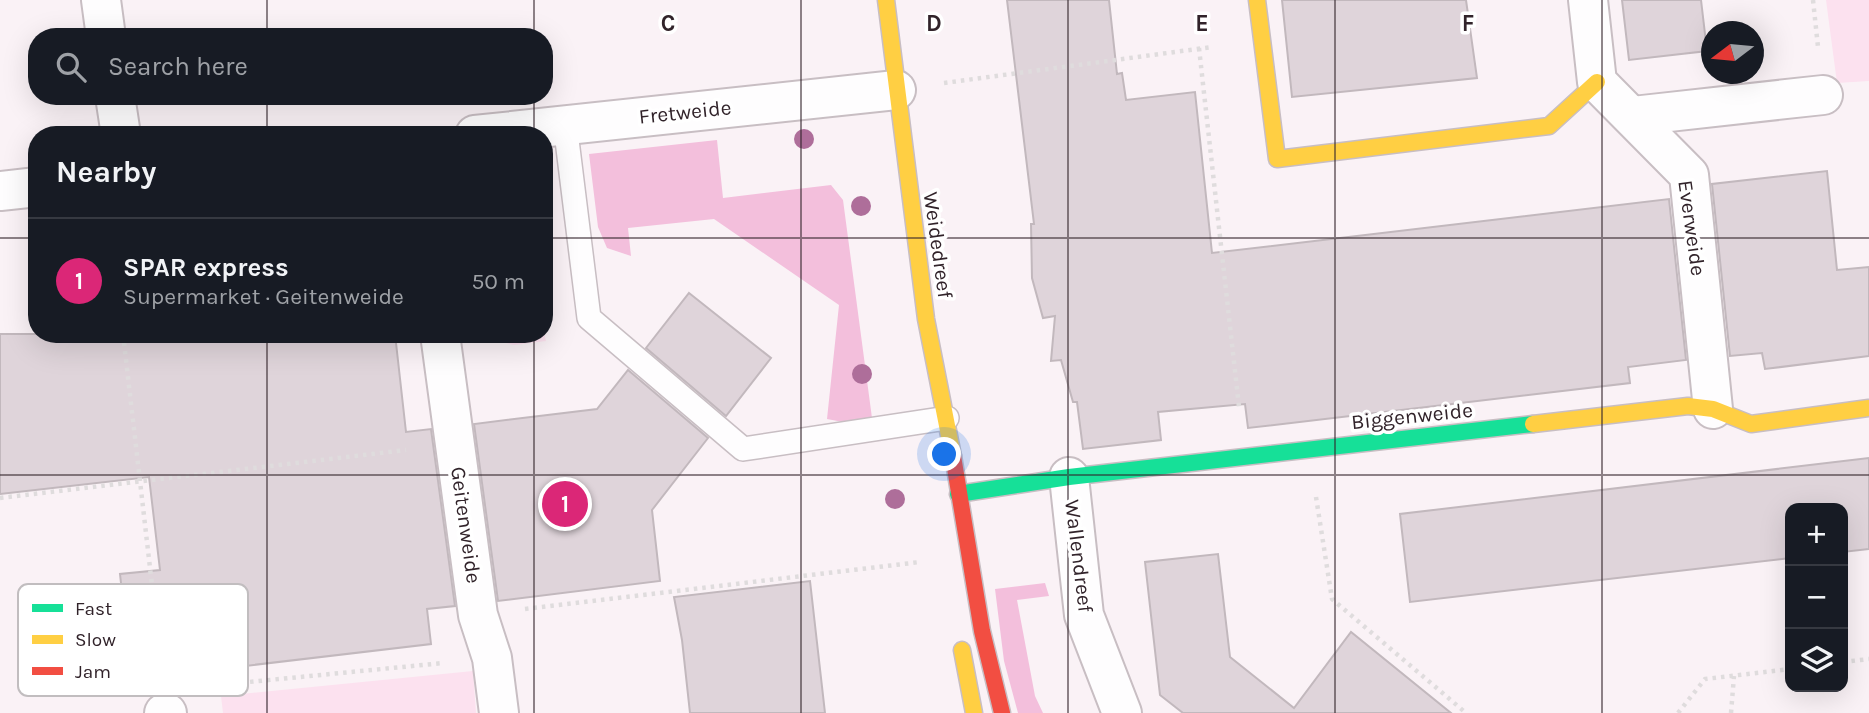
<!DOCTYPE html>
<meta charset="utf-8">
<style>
body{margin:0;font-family:Karla,sans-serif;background:#20242c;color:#f1f3f6}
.controls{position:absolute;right:21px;bottom:21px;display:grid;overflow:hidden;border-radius:14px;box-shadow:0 7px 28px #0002}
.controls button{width:63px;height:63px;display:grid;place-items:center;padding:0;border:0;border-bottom:2px solid #363941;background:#171b24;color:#f1f3f6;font:35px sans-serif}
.compass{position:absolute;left:1701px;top:21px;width:63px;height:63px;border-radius:50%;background:#171b24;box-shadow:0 7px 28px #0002;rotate:254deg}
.you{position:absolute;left:945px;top:455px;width:24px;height:24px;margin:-18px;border:5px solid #fff;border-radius:50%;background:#1a73e8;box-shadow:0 0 0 10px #1a73e833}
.badge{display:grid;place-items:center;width:46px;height:46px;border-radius:50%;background:#db2777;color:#fff;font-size:23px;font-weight:700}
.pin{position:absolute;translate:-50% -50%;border:4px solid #fff;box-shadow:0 2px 7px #0006}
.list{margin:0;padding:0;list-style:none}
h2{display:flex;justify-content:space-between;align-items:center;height:91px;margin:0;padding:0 28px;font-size:30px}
h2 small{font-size:23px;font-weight:400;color:#9ea1a6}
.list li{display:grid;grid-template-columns:46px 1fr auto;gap:21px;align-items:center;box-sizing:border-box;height:126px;padding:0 28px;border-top:2px solid #363941}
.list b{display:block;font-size:26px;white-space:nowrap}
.list p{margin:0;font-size:23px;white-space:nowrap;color:#9ea1a6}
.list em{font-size:23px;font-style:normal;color:#9ea1a6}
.icon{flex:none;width:38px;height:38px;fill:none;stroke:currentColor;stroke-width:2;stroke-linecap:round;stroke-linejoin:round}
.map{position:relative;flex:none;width:1869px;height:713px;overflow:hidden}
.search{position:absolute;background:#171b24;box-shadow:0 7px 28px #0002;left:28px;top:28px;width:525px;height:77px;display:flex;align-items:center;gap:18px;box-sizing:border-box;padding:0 24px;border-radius:28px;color:#9ea1a6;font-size:26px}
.panel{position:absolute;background:#171b24;box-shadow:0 7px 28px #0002;left:28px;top:126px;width:525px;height:217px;border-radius:28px}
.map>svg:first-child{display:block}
.green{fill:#fce1ef}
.forest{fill:#f3bfdc}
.building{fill:#dfd4da;stroke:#c2b8bd;stroke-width:2}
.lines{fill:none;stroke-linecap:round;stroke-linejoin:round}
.lane-casing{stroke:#c8bec3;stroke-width:26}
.street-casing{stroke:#c8bec3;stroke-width:42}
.fast-casing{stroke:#c8bec3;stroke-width:19}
.slow-casing{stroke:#c8bec3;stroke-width:19}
.jam-casing{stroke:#c8bec3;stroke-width:19}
.path{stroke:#dfdcdd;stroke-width:4.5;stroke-dasharray:3.5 5;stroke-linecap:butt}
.lane{stroke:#fefdfe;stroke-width:23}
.street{stroke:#fefdfe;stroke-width:38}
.fast{stroke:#16e098;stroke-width:16}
.slow{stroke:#ffcf43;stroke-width:16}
.jam{stroke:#f24e42;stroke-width:16}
.tree{fill:#ae6e9a}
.grid{fill:none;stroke:#31232a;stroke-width:2;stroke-opacity:0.55}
.labels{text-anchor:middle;stroke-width:7;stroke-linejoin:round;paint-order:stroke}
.street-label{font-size:21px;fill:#31232a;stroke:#fff}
.key{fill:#fff;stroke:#c1bdbf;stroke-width:2}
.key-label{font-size:19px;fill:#31232a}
.grid-label{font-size:23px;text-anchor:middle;font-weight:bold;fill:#31232a;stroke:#fff;stroke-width:7;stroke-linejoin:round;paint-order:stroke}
</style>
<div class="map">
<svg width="1869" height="713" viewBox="0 0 1869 713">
<rect width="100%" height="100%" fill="#faf2f6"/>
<path class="green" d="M1826,0H1869V81L1837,83Z
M544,332L546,341L514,345L472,334H544Z
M473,671L476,713H223L221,696Z"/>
<path class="forest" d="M717,140L723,198L831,185L843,200L872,418L843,422L827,419L839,305L714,219L628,228L631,256L607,248L598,227L589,154Z
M1045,583L1049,596L1017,600L1035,696L1043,713H1018L1004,661L995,589Z"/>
<path class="building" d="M1007,0H1109L1117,74L1122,73L1126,100L1195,92L1212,253L1669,199L1686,360L1628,367L1630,383L1248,428L1245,404L1158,412L1161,440L1083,449L1077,402H1073L1061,360L1051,361L1055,316L1043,318L1032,278L1031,224H1034Z
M1282,0H1466L1477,78L1292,97Z
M1622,0H1701L1707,51L1629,60Z
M1827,171L1837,270L1869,267V356L1765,369L1762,353L1730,356L1712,184Z
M689,293L771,358L726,416L646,348Z
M0,334H395L406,432L431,429L455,606L427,609L431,644L41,690L30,602L122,592L120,574L160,570L149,477L0,494Z
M628,370L708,438L652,510L660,581L498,601L474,424L597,409Z
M1869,458V549L1843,552V508H1790V558L1410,602L1400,514Z
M1218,554L1230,657L1294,708L1351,632L1451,713H1183L1160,695L1145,562Z
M810,581L825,713H690L682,640L674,597Z"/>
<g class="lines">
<defs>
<path id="lane" d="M565,124L589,318L743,449L947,418"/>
<path id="street" d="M101,0L106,37
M1588,0L1597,82L1689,175L1713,409
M115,96L121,135
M1633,116L1823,95
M475,135L896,90
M0,191L37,187
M440,334L478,615L492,658L499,713
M1069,477L1084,615L1122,713
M164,713H167"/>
<path id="fast" d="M958,494L1069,477L1533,424"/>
<path id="slow" d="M886,0L926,319L953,456
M1257,0L1277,159L1549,126L1597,82
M1533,424L1688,406L1713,409L1751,424L1869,408
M962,650L974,713"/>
<path id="jam" d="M953,456L982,631L1002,713"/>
</defs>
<use href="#lane" class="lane-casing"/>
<use href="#street" class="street-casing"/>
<use href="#fast" class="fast-casing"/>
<use href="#slow" class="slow-casing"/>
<use href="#jam" class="jam-casing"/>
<path class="path" d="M1813,0L1818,47
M1199,48L1239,407
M944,83L1212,47
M123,334L161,663
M1316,497L1332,599L1466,713
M0,498L406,450
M525,609L920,562
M1843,662L1869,659
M213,694L218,685L443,663
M1678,713L1705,679L1790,669
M1731,713L1734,676"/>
<use href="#lane" class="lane"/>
<use href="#street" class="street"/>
<use href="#fast" class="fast"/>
<use href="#slow" class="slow"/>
<use href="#jam" class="jam"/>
</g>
<g class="tree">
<circle cx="804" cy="139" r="10"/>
<circle cx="861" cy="206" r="10"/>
<circle cx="862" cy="374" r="10"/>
<circle cx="895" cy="499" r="10"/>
</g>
<path class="grid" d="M267,0V37M534,0V37M801,0V713M1068,0V713M1335,0V713M1602,0V713M267,96V135M534,96V135M0,238H37M544,238H1869M267,334V713M534,334V713M0,475H1869"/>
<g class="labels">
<g class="street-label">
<text transform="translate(685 112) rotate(-6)" y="7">Fretweide</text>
<text transform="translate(1692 228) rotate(82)" y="7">Everweide</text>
<text transform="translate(938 245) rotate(82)" y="7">Weidedreef</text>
<text transform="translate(1412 416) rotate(-6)" y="7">Biggenweide</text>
<text transform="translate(466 525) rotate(82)" y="7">Geitenweide</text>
<text transform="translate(1079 556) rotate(83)" y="7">Wallendreef</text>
</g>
</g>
<rect x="18" y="584" width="230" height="112" rx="10" class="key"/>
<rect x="32" y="604" width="31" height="8" fill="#16e098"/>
<rect x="32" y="635" width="31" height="9" fill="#ffcf43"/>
<rect x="32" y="667" width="31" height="8" fill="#f24e42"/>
<g class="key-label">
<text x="75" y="615">Fast</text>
<text x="75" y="646">Slow</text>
<text x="75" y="678">Jam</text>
</g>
<g class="grid-label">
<text x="668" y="31">C</text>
<text x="934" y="31">D</text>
<text x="1202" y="31">E</text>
<text x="1468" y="31">F</text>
</g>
</svg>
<div class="controls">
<button>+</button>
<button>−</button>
<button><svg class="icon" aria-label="layers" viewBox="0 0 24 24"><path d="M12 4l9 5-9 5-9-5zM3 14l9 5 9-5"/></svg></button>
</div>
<svg class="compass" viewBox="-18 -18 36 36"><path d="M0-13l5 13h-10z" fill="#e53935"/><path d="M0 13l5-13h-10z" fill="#9ea1a6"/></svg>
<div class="you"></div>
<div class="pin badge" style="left:565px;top:504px">1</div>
<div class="search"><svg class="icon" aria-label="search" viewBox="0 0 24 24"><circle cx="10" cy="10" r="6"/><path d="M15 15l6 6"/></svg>Search here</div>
<section class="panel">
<h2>Nearby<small></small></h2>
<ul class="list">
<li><span class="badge">1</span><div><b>SPAR express</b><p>Supermarket · Geitenweide</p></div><em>50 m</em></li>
</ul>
</section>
</div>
